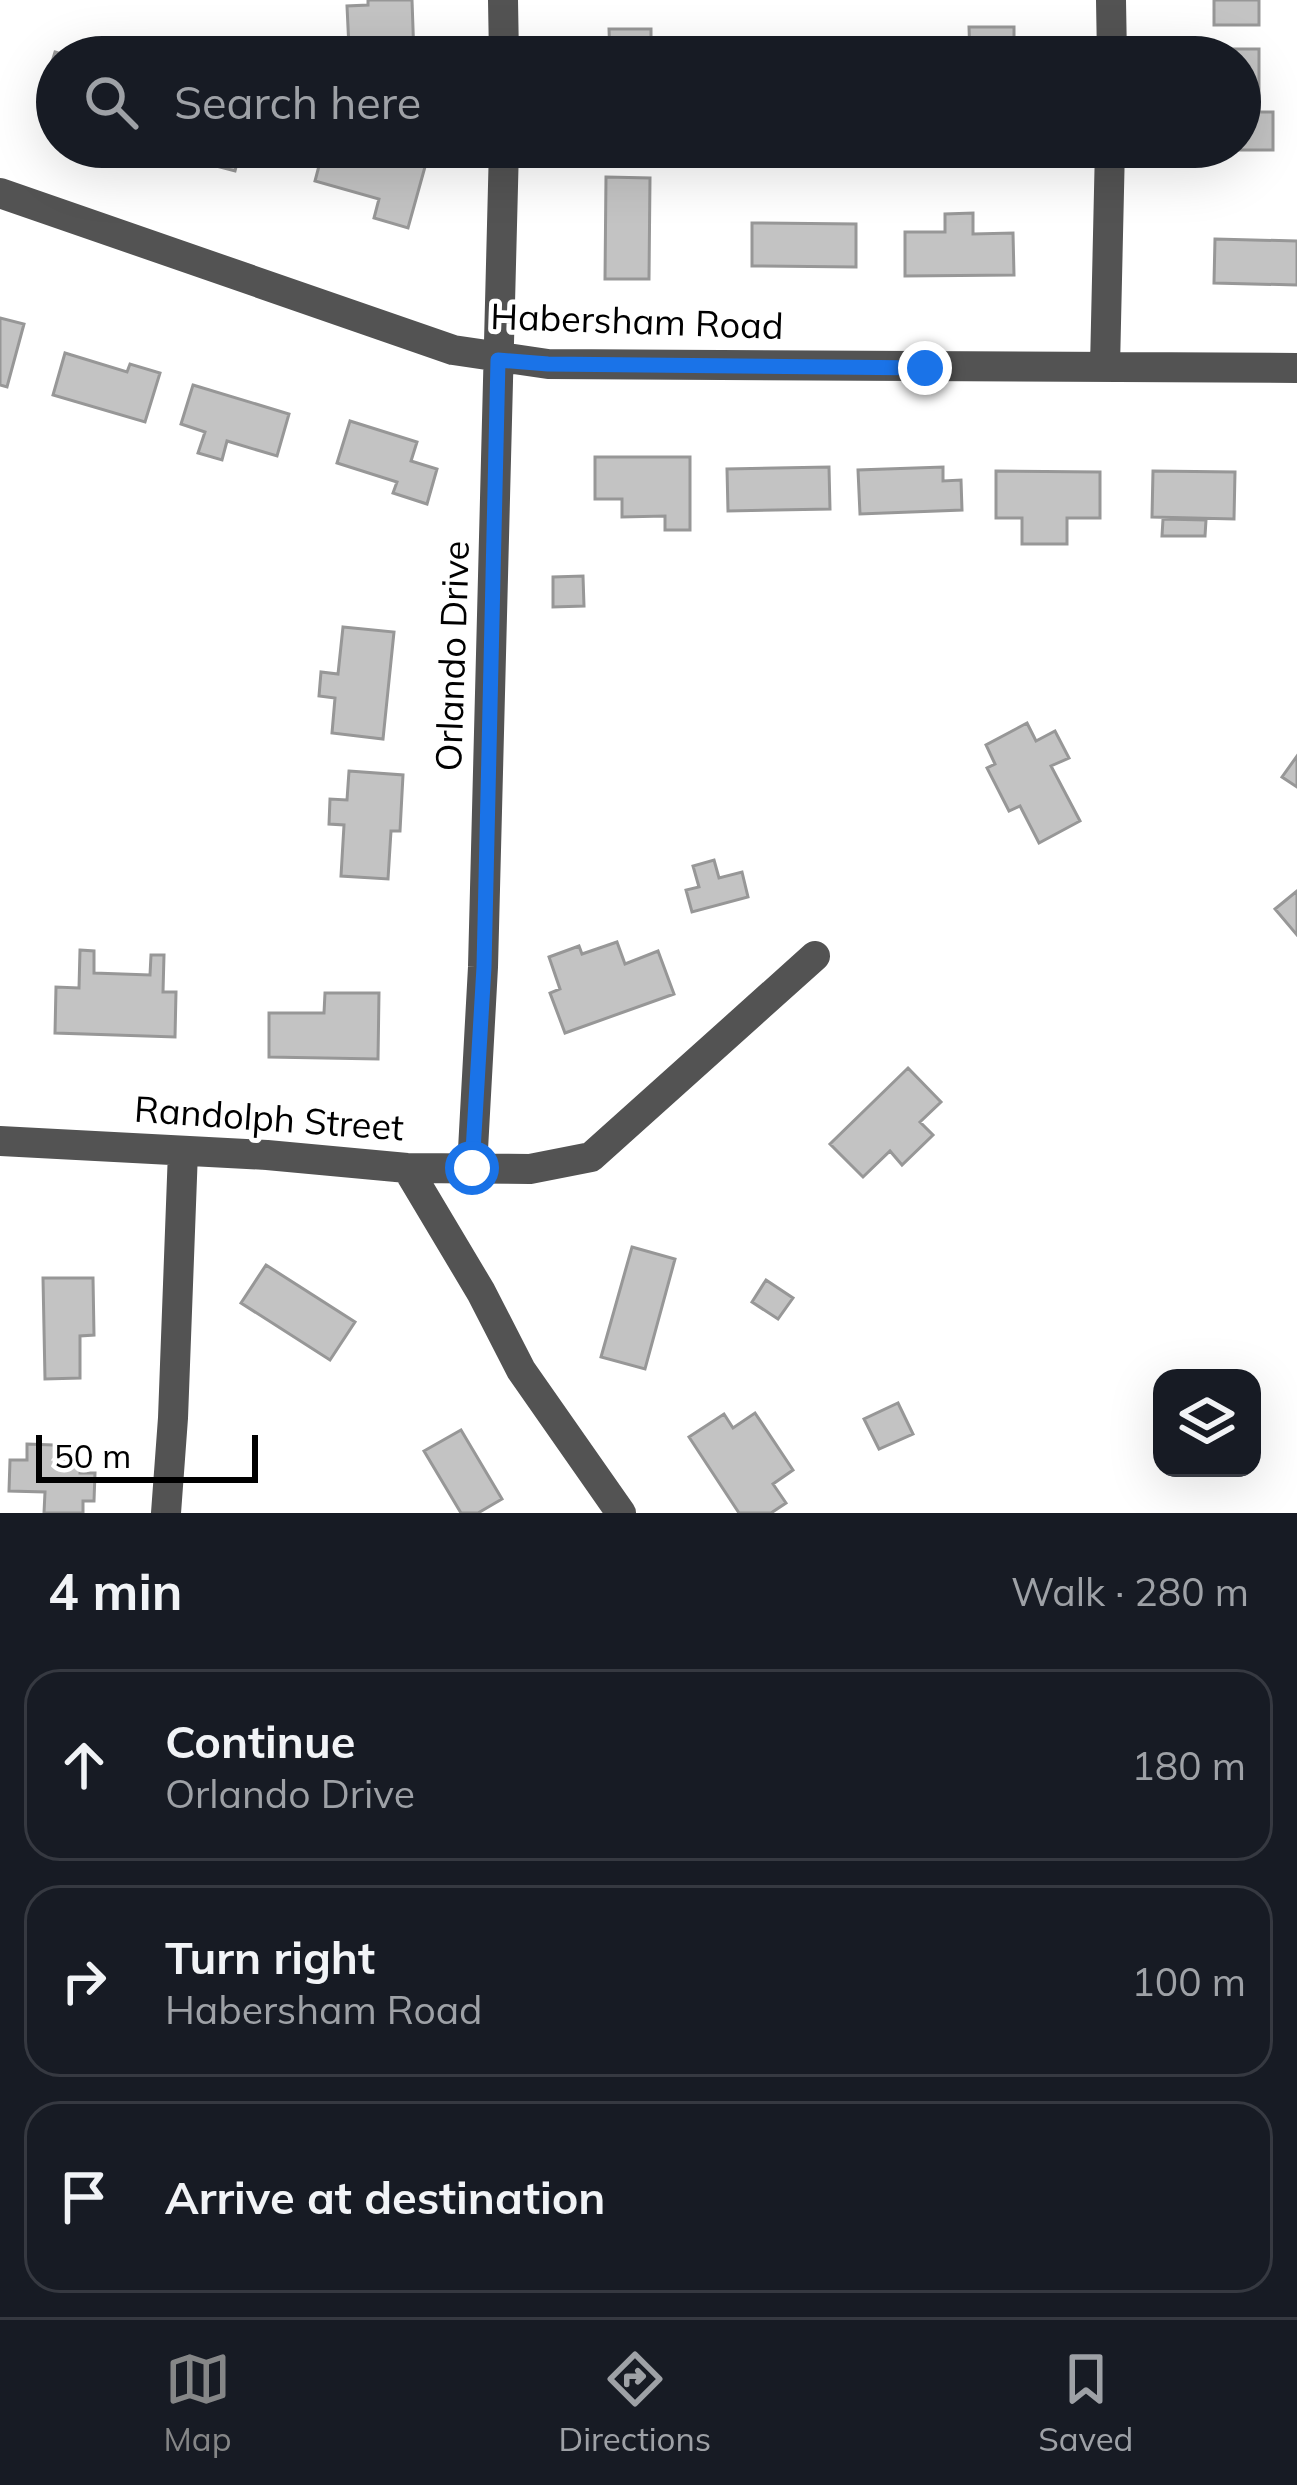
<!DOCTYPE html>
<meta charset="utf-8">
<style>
body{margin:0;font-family:Mulish,sans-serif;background:#20242c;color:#f1f3f6}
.controls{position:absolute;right:36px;bottom:36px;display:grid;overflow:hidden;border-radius:24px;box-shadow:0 12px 48px #0002}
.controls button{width:108px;height:108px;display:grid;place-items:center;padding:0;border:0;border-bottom:3px solid #363941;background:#171b24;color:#f1f3f6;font:60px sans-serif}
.scale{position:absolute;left:36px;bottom:30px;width:222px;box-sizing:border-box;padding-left:12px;border:6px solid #000;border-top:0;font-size:33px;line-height:42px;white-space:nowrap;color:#000;-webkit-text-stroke:9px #fff;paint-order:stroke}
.stop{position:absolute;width:36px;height:36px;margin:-27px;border:9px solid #1a73e8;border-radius:50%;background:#fff}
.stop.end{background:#1a73e8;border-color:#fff;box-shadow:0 3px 12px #0008}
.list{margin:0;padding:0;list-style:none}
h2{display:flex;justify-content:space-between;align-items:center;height:156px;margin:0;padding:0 48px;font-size:51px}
h2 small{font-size:39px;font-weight:400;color:#9ea1a6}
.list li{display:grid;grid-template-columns:78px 1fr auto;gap:36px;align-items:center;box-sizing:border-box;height:192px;margin:0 24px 24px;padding:0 24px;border:3px solid #363941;border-radius:36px}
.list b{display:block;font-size:45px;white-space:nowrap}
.list p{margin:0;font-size:39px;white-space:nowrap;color:#9ea1a6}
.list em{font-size:39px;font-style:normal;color:#9ea1a6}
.icon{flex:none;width:66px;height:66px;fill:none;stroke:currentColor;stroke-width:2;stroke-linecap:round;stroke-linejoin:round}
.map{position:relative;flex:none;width:1297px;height:1513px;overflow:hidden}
.search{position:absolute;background:#171b24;box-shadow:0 12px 48px #0002;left:36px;right:36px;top:36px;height:132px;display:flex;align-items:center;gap:30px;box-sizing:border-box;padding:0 42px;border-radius:66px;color:#9ea1a6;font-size:45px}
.sheet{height:804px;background:#171b24}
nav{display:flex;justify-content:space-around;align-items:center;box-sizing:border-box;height:168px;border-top:3px solid #363941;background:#171b24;font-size:33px;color:#9ea1a6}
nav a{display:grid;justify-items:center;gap:6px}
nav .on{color:#858687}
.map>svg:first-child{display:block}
.building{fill:#c3c3c3;stroke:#979797;stroke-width:3}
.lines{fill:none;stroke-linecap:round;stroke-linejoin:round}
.minor{stroke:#535353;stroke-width:30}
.route{stroke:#1a73e8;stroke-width:15}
.labels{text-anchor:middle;stroke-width:10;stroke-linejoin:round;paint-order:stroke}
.street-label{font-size:36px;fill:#000;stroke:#fff}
</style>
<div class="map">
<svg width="1297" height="1513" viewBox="0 0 1297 1513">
<rect width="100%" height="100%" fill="#fff"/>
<path class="building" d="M368,0H412L414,57H371V48H349L347,6L368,5Z
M1214,0H1259V25H1214Z
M969,27H1014V57H970Z
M609,29H651V57H610Z
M1213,49H1259V112H1273V150H1213V147H1240V57H1213Z
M55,52L72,57H57V95L43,91Z
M163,147H241L235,171L162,152Z
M324,147H343L391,160L395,147L428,156L408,228L374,218L379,199L315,181Z
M606,177L650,178L649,279H605Z
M973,213V234L1013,233L1014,275L905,276V232H945V214Z
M752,223L856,224V267L752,266Z
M1215,239L1297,241V285L1214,283Z
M0,318L24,324L7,387L0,385Z
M65,353L127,372L130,364L160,373L145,422L53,395Z
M193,385L289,414L277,456L227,441L222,460L198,453L205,432L181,424Z
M350,421L417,442L411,461L437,469L427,504L393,493L397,482L337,463Z
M595,457H690V530H665V516L622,517V499H595Z
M829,467L830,509L728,511L727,469Z
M943,467V481L961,480L962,510L860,514L858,470Z
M996,471L1100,472V518H1067V544H1022V518H996Z
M1153,471L1235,472L1234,519L1152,517Z
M1163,519L1206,520L1205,536H1162Z
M583,576L584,606L553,607V577Z
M343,627L394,632L383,739L332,733L335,698L319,696L321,672L338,674Z
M1027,723L1036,741L1055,731L1069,758L1051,766L1080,821L1039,843L1020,806L1009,811L987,768L995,764L986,745Z
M1297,756V787L1282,777Z
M349,771L403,775L400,831H391L388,879L341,876L344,825L329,824L330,799L347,800Z
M714,860L719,878L742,872L748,897L692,912L686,890L699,887L693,866Z
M1297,891V935L1275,909Z
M617,942L625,964L658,951L674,994L565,1033L550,993L560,989L549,957L579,946L582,954Z
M80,950L94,951V973L150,975L151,955H164L163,992H176L175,1037L55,1033L56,987L79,988Z
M325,993H379L378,1059L269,1057V1013H324Z
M908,1068L941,1102L920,1122L933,1135L902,1165L890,1151L863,1177L830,1144Z
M632,1247L675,1259L645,1369L601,1357Z
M266,1265L355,1322L330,1360L241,1303Z
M43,1278H93L94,1335L80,1336V1378L45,1379Z
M766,1280L793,1298L778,1319L752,1302Z
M898,1403L913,1434L879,1449L864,1419Z
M755,1413L793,1470L773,1484L786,1503L771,1513H739L689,1437L724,1414L733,1428Z
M461,1430L502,1499L478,1513H461L424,1451Z
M27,1444L80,1446V1473H95L94,1501H83V1513H44L45,1492L9,1491L10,1460H27Z"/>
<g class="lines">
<path class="minor" d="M503,0L504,57
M1111,0L1112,57
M0,193L453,350L548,364L1297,368
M1105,367L1110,147
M0,1141L267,1155L407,1168L530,1169L591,1157L815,956
M407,1168L481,1292L521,1370L621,1513
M472,1168L483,967L504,147
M166,1513L173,1418L183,1151"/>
</g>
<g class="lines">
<path class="route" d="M472,1168L484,967L498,360L548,364L925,368"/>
</g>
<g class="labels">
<g class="street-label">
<text transform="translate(637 321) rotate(2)" y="13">Habersham Road</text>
<text transform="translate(452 656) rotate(-88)" y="13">Orlando Drive</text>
<text transform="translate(269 1118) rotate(4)" y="13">Randolph Street</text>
</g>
</g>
</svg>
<div class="controls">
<button><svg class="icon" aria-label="layers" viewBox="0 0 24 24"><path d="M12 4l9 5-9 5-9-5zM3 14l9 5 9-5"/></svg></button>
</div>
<div class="scale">50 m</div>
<div class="stop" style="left:472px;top:1168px"></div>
<div class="stop end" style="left:925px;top:368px"></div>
<div class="search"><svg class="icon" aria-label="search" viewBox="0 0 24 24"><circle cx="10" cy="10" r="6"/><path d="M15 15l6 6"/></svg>Search here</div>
</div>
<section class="sheet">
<h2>4 min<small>Walk · 280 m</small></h2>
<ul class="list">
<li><svg class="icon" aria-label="ahead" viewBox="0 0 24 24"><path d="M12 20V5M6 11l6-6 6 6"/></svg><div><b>Continue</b><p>Orlando Drive</p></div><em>180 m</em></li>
<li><svg class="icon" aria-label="right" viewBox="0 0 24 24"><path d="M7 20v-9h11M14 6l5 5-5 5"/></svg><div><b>Turn right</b><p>Habersham Road</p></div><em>100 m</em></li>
<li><svg class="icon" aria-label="arrive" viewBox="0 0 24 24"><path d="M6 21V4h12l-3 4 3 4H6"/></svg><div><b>Arrive at destination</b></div></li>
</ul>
</section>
<nav>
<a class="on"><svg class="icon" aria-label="map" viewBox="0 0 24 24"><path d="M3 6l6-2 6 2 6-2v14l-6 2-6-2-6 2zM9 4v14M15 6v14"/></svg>Map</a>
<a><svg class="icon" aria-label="directions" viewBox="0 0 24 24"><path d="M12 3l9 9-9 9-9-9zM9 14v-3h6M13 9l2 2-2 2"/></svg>Directions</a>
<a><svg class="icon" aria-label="saved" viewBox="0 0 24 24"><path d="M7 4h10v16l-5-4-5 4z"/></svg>Saved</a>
</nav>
